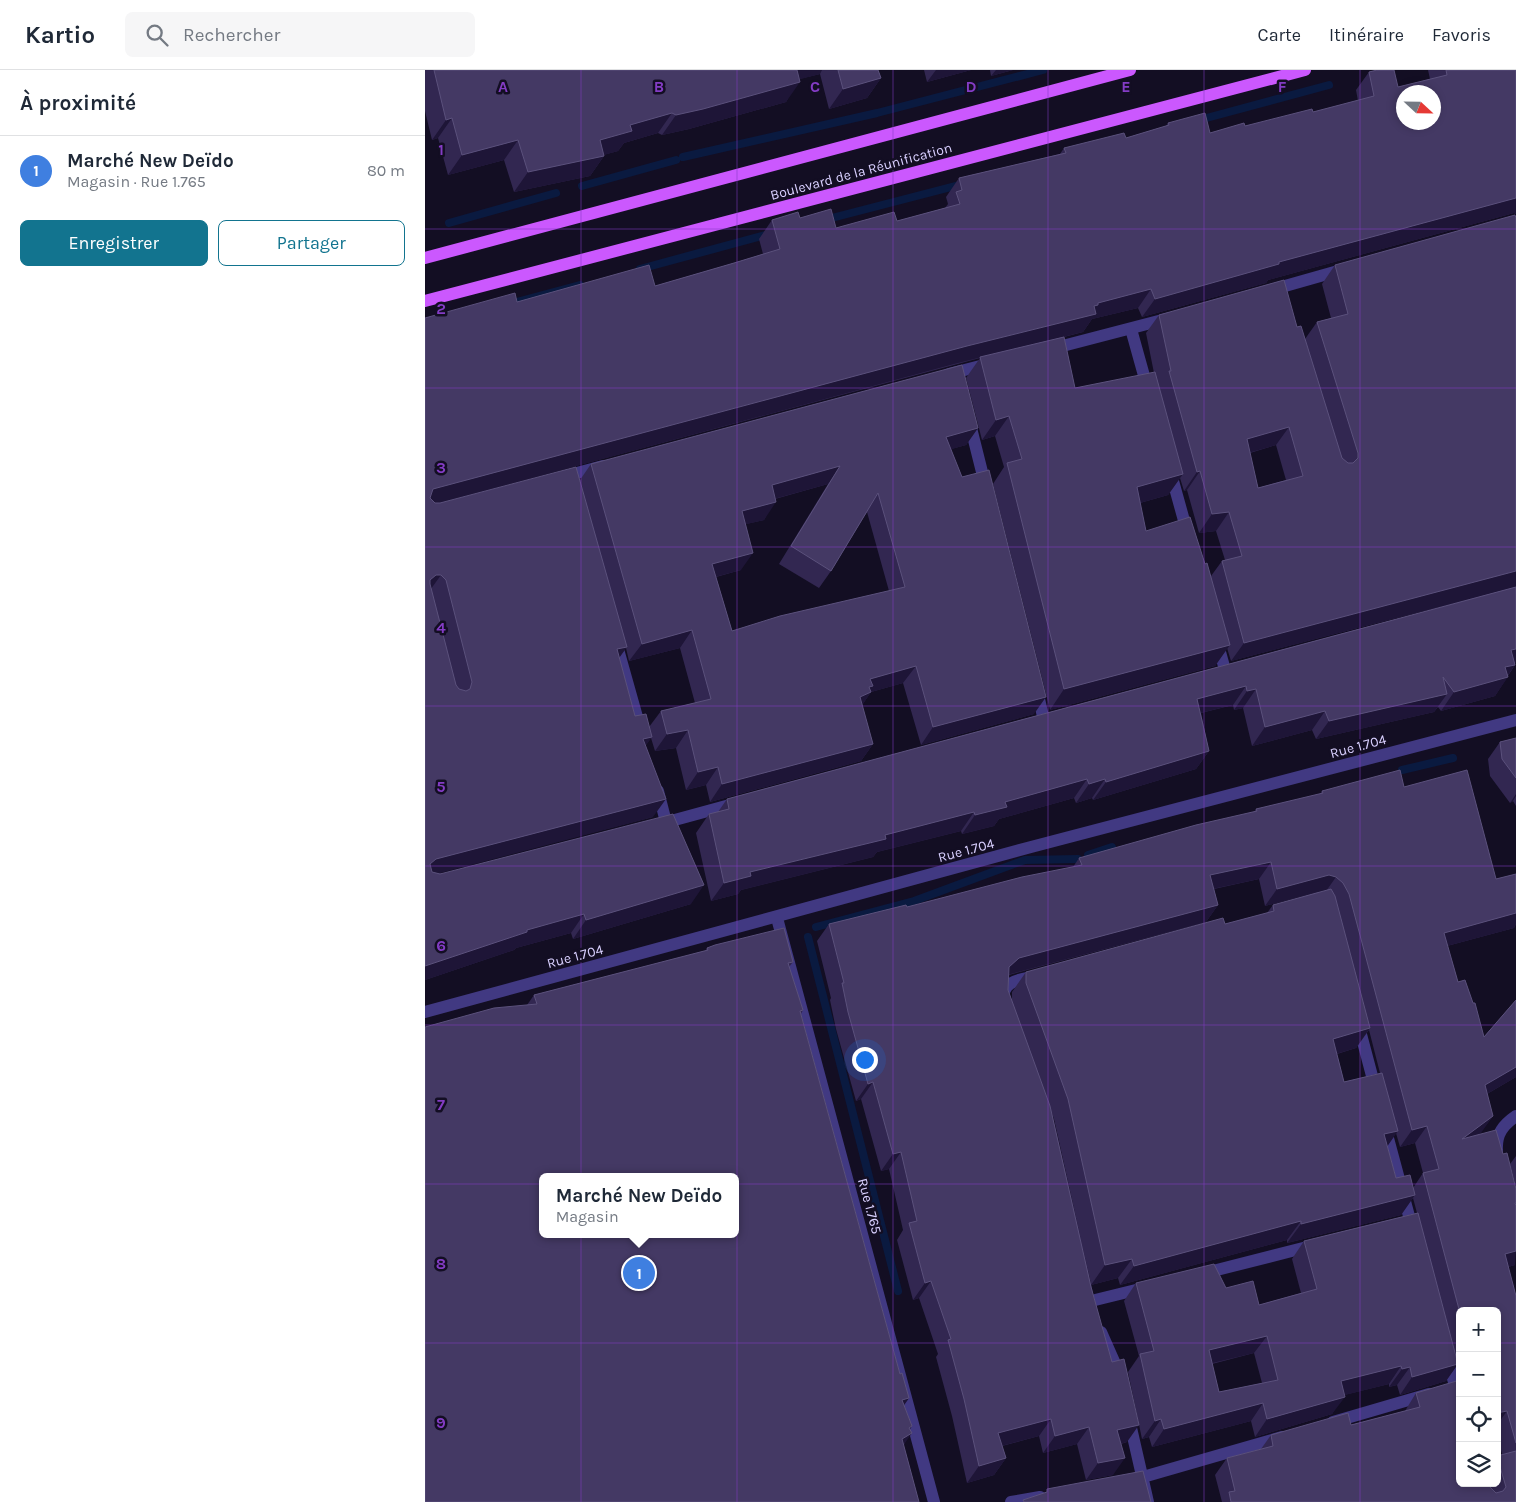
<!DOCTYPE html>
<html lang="fr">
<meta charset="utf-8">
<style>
body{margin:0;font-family:Karla,sans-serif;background:#f6f6f7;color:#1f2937}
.controls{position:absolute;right:15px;bottom:15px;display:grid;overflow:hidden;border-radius:8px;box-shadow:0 2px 8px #0003}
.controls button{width:45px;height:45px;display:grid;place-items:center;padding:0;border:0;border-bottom:1px solid #e0e1e3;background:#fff;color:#1f2937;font:25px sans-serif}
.compass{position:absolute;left:971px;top:15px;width:45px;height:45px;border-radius:50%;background:#fff;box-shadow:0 2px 8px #0003;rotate:112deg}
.you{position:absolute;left:439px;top:989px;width:18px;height:18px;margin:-12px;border:4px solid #fff;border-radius:50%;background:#1a73e8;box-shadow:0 0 0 8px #1a73e833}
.badge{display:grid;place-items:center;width:32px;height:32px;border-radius:50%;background:#12748f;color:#fff;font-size:16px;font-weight:700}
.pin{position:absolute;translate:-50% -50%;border:2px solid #fff;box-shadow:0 1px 5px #0006}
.popup{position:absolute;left:114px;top:1103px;width:200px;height:65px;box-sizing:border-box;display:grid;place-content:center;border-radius:8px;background:#fff;filter:drop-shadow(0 1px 4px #0005);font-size:16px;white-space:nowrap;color:#747a83}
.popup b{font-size:19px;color:#1f2937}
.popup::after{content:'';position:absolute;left:50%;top:100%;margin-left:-10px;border:10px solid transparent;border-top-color:#fff}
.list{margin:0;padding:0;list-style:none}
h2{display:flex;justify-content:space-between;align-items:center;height:65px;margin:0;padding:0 20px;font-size:21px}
h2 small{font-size:16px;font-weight:400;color:#747a83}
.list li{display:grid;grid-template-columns:32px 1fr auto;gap:15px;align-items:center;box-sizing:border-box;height:70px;padding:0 20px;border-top:1px solid #e0e1e3}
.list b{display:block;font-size:19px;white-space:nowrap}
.list p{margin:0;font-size:16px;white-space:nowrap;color:#747a83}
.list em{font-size:16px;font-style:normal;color:#747a83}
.actions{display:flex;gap:10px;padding:15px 20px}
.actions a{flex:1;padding:11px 0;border:1px solid #12748f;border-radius:8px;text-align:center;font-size:18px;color:#12748f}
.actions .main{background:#12748f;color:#fff}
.icon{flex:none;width:28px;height:28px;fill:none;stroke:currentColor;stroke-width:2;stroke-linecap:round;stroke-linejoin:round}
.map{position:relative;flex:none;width:1091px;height:1432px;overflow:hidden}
header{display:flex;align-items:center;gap:30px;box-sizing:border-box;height:70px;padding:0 25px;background:#fff;border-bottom:1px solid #e0e1e3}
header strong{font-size:24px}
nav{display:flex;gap:28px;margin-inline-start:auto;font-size:18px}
.search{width:350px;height:45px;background:#f6f6f7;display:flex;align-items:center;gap:12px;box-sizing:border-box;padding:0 18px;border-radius:8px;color:#747a83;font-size:19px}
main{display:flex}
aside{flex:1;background:#fff}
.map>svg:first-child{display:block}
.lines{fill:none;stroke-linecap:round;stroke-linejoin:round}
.stream{stroke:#0a1a40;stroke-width:8}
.minor{stroke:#413982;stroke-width:12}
.tertiary{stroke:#413982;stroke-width:12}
.primary{stroke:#cb58fe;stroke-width:12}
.wall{fill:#322751;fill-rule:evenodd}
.shaded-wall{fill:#1e1537}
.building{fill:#443964;stroke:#5b517c;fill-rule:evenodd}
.grid{fill:none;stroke:#843cc5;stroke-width:1;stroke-opacity:0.55}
.labels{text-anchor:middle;stroke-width:5;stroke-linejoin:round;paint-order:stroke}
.street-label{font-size:14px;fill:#d9d0ff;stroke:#130e23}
.grid-label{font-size:16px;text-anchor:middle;font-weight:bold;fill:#843cc5;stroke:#130e23;stroke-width:5;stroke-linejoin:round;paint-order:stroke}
</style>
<header>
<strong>Kartio</strong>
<div class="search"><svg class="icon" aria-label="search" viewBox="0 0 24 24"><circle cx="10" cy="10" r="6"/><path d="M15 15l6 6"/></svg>Rechercher</div>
<nav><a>Carte</a><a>Itinéraire</a><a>Favoris</a></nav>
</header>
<main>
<aside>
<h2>À proximité<small></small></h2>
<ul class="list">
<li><span class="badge" style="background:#3f7fe0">1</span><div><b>Marché New Deïdo</b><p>Magasin · Rue 1.765</p></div><em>80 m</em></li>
</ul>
<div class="actions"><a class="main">Enregistrer</a><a>Partager</a></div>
</aside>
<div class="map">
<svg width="1091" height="1432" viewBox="0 0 1091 1432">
<rect width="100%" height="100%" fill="#130e23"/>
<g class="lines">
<path class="stream" d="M774,50L904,15
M258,87L452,43L618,0
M157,116L251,90
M399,150L538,114
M24,153L131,123
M215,199L344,164
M84,234L155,215
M977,700L1028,688
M663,785L687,777
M391,857L489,831L600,790L653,789
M383,867L473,1221"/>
<path class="minor" d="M846,220L920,199
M706,259L723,320
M626,279L745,248
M524,304L563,294
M544,350L561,418
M745,400L763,465
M137,407L178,396
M792,571L800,600
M191,572L216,661
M612,620L619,651
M233,721L241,752
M235,754L312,733
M352,848L509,1432
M578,929C578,910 595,910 610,906
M933,953L951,1021
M960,1057L988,1161
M1072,1080C1071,1064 1078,1055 1091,1046
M776,1204L890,1175
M662,1232L723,1217
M676,1262L695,1305
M1022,1287L1035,1334
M704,1349L723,1432
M908,1352L1004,1324
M711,1409L857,1367
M586,1432L615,1427"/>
<path class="tertiary" d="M0,942L606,777L1091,650"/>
<path class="primary" d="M0,188L705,0
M0,231L880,0"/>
</g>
<path class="wall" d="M0,0H453L456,8L442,28L404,39L395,4L374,9L361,32L264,59L237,65L233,63L199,73L193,81L178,85L179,86L165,106L89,122L79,90L23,105L13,68L7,70L0,41Z
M499,0H546L502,12Z
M565,0H588L566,6Z
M1003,0H1091V144L1089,143L843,210L841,213L717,247L713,238L667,249L658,262L639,267L650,318L729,303L721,263L734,245L872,257L880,269L892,252L906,248L897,214L910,195L1091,517L806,591L802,578L790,596L625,640L568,414L579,397L570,366L557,370L541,308L555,288L12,433L155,410L166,394L553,358L541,375L526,379L609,644L496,675L478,613L446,622L437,635L448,674L436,691L285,732L281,715L261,720L251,678L230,681L226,668L220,676L228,747L12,803L266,834L148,869L146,863L91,878L89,880L0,910V248L92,232L230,216L309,193L338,184L334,169L347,150L375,148L411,158L472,151L520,138L523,134L521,127L534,108L635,84L639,78L701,68L741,56L743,53L785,63L888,42L933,31L931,20L944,2L973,17L1005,9ZM851,375L861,410L833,418L825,383ZM755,408L759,421L762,420L774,463L791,461L800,490L797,491L786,506L780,494L721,461L715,433L743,425ZM403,414L354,494L394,518L406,501L442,442L464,521L307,561L291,507L316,500L321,454L339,450L350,429ZM201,578L204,591L255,578L270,633L236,641L224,657L210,646L194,587Z
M1091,517L1090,595L1070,626L1016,641L1013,637L1009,642L891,669L887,660L827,676L818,638L809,640L808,635L776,643L784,681L771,699L668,730L667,728L651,733L649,728L574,749L569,756L537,764L536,761L452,782L448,787L316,820L313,824L286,831L271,763L284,744L293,742L302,729Z
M1091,668V736L1088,731L1085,733L1065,706L1063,689L1075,672Z
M979,717L1071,809L1091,804V854L1089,858L1022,876L1033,912L1059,967L1091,930V1007L1062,1024L1068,1046L1054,1064L1090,1195L1083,1197L1091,1226V1432H797L790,1405L802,1388L836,1379L846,1365L926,1355L980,1341L991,1323L1035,1413H1072V1386L1077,1384L1072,1365V1241H1035V1306L1032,1295L1021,1311L975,1325L972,1315L964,1317V1314L919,1325L907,1344L830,1367L826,1351L727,1377L724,1367L717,1369L703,1302L714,1286L699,1231L711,1213L801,1218L834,1235L876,1223L867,1189L879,1171L992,1143L988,1128L976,1145L862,1173V1170L695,1215L693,1208L666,1215L629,1049L627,1043L702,1372L696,1374L688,1405L661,1410L652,1374L618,1383L614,1366L577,1376L581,1388L569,1405L542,1413L527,1346L511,1287L513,1284L494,1228L488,1230L472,1170L478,1160L464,1099L456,1101L436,1029L431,1031L411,959L405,930L406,928L392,871L404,854L482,837L648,797L654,788L829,742L831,739L895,724L897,721ZM834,809L840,836L892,822H893L848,835L842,843L800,854L601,902L587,922V930L583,920L584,905L781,852L793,835L789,819ZM944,960L955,1003L919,1012L912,984L931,978ZM971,1063L975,1077L990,1073L998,1103L988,1118L971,1108L962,1076ZM829,1283L837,1313L794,1322L787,1294Z
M282,878L368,892L364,897L378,940L376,944L475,1304L484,1328L479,1335L487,1356L485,1359L479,1375L102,935L109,925L280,881Z
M1091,1086V1117L1085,1094Z"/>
<path class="shaded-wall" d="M366,0H397L395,4L357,14Z
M511,0H546L502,12Z
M571,0H588L566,6Z
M456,8L442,28L404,39L418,19Z
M375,12L361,32L264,59L237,65L251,45Z
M247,43L233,63L199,73L193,81L161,90L175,70L205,55Z
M27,48L13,68L7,70L21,50Z
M93,70L79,90L23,105L37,85Z
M179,86L165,106L89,122L103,102Z
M1091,128V144L1089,143L843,210L841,213L717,247L730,229L854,192Z
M726,219L713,238L667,249L658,262L529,294L0,437L8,419L669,236L673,233Z
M584,346L570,366L557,370L571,350Z
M864,357L851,375L809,387L822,369Z
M553,358L541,375L509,384L521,367Z
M415,396L403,414L334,433L347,415Z
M775,401L762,420L759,421L772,402Z
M758,404L743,425L697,438L712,417Z
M351,432L339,450L305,458L317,441Z
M804,442L791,461L774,463L787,444Z
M328,483L316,500L275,511L287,494Z
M1091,501V517L806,591L819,573Z
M11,505H16L3,523L5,510Z
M267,560L255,578L204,591L217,574Z
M805,575L790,596L625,640L639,619Z
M202,577L189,595L192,579Z
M1091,579V593L1073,599L1086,580Z
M1090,595L1081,608L1083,607L1070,626L1016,641L1029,622L1080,597Z
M491,596L478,613L446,622L434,640L423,644L445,609Z
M821,616L808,635L759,647L772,629Z
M831,619L818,638L809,640L822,621Z
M1022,624L1009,642L891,669L904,651Z
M621,627L609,644L496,675L508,657Z
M900,641L887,660L827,676L840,657Z
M263,660L251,678L230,681L242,664Z
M227,667L214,685L218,669Z
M448,674L436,691L285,732L297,714Z
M784,681L771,699L668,730L681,712Z
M293,697L281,715L261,720L273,702Z
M662,709L649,728L574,749L569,756L537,764L550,745L580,732Z
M680,709L667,728L651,733L664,714Z
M1091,724V726L1088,731L1085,733Z
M241,729L228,747L0,807L5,794L11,789Z
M549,742L536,761L452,782L448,787L316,820L313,824L286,831L299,813L325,802L460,765Z
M846,792L834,809L773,822L785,805Z
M904,805L911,807L899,824L892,822L840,836L852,819Z
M279,815L266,834L148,869L161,850Z
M793,835L781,852L582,905L584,897L594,888Z
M1091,843V854L1089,858L1007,880L1019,863Z
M159,844L146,863L91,878L89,880L0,910V896L102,860Z
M945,958L931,978L894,989L908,969Z
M1091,997V1007L1048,1032L1060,1015Z
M448,1012L436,1029L431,1031L443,1014Z
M1068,1046L1056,1063L1025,1086L1037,1069Z
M1002,1056L990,1073L975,1077L987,1060Z
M973,1061L959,1081V1064Z
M476,1082L464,1099L456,1101L468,1084Z
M990,1125L976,1145L862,1173L876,1154Z
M876,1151L862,1170L695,1215L709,1196Z
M1091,1181L1090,1195L1068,1201L1080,1184Z
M707,1189L693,1208L666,1215L680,1195Z
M506,1211L494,1228L488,1230L500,1213Z
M842,1266L829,1283L771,1297L784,1280Z
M1033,1294L1021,1311L975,1325L987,1307Z
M976,1296L964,1314L904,1329L916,1311Z
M985,1297L972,1315L964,1317L977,1299Z
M920,1327L907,1344L830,1367L842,1349Z
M484,1328L470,1348L477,1330Z
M838,1333L826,1351L727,1377L739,1359Z
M1082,1341L1072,1355V1343Z
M626,1349L614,1366L561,1380L573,1363Z
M736,1349L724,1367L717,1369L730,1351Z
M714,1355L702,1372L680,1378L692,1360Z
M487,1356L479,1368L487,1363L473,1383L463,1389L484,1358Z
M664,1357L652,1374L618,1383L630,1366Z
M581,1388L569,1405L542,1413L554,1396Z
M700,1388L688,1405L661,1410L673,1393Z"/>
<path class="building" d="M9,0H372L375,12L278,39L251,45L247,43L205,55L207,61L175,70L179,86L103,102L93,70L37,85L27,48L21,50Z
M413,0H453L456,8L418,19Z
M952,0H969L973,17L1022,5L1021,0H1091V128L854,192V194L730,229L726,219L673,233V235L669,236L671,244L542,276L8,419L5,428L10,433H15L151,397L202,577L192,579L210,646L221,644L227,667L218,669L241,729L11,789L5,794L7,802L15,804L248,744L279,815L161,850L159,844L102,860V862L0,896V248L90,223L92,232L224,195L230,216L309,193L355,179L347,150L373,142L375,148L406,139L411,158L469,142L472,151L535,134L531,122L537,120L534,108L641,83L639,78L699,63L701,68L744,55L743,53L780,43L785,63L819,53L820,56L887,39L888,42L949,26L944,2ZM978,22H1008V52H978ZM11,505H16L21,510L47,612L45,619L41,621L34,619L31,615L5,514V510Z
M1090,145L1091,148V501L819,573L797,491L817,486L804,442L787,444L775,401L772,402L744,301H746L734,245L859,210L872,257L876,256L917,388L923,393H928L933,388V383L892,252L923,244L910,195ZM864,357L878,406L833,418L822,369Z
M639,267L650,318L730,302L758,404L712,417L721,461L765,447L780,494L782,493L805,575L639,619L582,393L597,389L584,346L571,350L555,287Z
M537,295L553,358L521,367L537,407L564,400L621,627L508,657L491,596L445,609L448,616L444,617L446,622L435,627L448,674L297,714L293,697L273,702L263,660L242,664L236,641L286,629L267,560L217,574L166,394ZM415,396L366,476L406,501L453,423L480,517L355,546L307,561L287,494L328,483L317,441L351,432L347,415Z
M1091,517V579L1086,580L1090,595L1080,597L1083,607L1029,622L1018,607L1022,624L904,651L900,641L840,657L831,619L822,621L821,616L772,629L784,681L681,712L680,709L664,714L662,709L580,732L582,737L550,745L549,742L460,765L461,769L325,802L326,806L299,813L284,744L304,739L302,729Z
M1091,668V708L1077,689L1075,672Z
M975,700L979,717L1042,700L1071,809L1091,804V843L1019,863L1033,912L1040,910L1048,933H1050L1059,967L1091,930V997L1060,1015L1068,1046L1037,1069L1071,1060L1078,1084L1082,1083L1091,1119V1133H1090L1091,1136V1181L1080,1184L1091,1226V1373L1082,1341L1072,1343V1241H1035V1243L998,1103L1014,1099L1002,1056L987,1060L924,824L918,813L911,807L904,805L852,819L846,792L785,805L793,835L594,888L584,897L583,920L625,1036L666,1217L687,1292L699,1289L714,1355L692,1360L700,1388L673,1393L664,1357L630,1366L626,1349L573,1363L581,1388L554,1396L539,1329L523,1270L526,1269L506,1211L500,1213L484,1153L492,1151L476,1082L468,1084L448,1012L443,1014L423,942L417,913H419L404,854L481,835L482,837L597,807L657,795L654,788L771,755L832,741L831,739L898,723L897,721Z
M906,819L910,826L945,958L908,969L919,1012L957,1003L973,1061L959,1064L971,1108L985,1105L990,1125L876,1154V1151L709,1196L707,1189L680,1195L643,1029L601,913V902L798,848L800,854L849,841L848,835Z
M359,858L368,892L363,893L378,940L375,941L475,1304L477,1303L484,1328L477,1330L487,1356L484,1358L487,1363L477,1369L494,1432H0V957L69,938L112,934L109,925L283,880L282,878L290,875ZM118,1107H310V1164H118Z
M993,1143L1033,1294L987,1307L985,1297L977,1299L976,1296L916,1311L920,1327L842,1349L838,1333L739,1359L736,1349L730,1351L715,1284L729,1281L711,1213L789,1194L801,1218L828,1211L834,1235L892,1219L879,1171ZM842,1266L853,1310L794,1322L784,1280Z
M1035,1310V1413H1064L1065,1417L1071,1423L1078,1421L1081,1417L1073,1390H1072V1386L1091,1381V1432H806L804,1422L810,1421L802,1388L848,1376L846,1365L923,1343L926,1355L995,1337L991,1323Z
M718,1401L726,1432H599L598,1430L622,1422V1419Z"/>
<path class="grid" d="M156,0V1432M312,0V1432M468,0V1432M623,0V1432M779,0V1432M935,0V1432M0,159H1091M0,318H1091M0,477H1091M0,636H1091M0,796H1091M0,955H1091M0,1114H1091M0,1273H1035M1072,1273H1091"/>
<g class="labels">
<g class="street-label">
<text transform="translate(436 101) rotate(-15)" y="5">Boulevard de la Réunification</text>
<text transform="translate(933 676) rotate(-15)" y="5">Rue 1.704</text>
<text transform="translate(541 780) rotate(-15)" y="5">Rue 1.704</text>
<text transform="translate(150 886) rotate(-15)" y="5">Rue 1.704</text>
<text transform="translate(445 1136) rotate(75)" y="5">Rue 1.765</text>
</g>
</g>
<g class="grid-label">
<text x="78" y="22">A</text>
<text x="234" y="22">B</text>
<text x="390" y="22">C</text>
<text x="546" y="22">D</text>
<text x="701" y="22">E</text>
<text x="857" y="22">F</text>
<text x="16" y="85">1</text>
<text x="16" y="244">2</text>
<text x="16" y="403">3</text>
<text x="16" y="563">4</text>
<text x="16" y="722">5</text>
<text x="16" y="881">6</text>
<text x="16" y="1040">7</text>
<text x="16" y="1199">8</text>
<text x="16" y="1358">9</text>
</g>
</svg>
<div class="controls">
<button>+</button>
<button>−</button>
<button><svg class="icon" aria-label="locate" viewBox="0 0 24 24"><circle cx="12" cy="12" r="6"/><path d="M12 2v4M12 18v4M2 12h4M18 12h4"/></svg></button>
<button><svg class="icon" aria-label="layers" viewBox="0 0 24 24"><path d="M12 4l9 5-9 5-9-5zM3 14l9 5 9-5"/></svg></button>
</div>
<svg class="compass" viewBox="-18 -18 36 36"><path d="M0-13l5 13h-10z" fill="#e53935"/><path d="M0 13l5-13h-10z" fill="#747a83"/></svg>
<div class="you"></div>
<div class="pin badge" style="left:214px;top:1203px;background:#3f7fe0">1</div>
<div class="popup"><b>Marché New Deïdo</b>Magasin</div>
</div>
</main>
